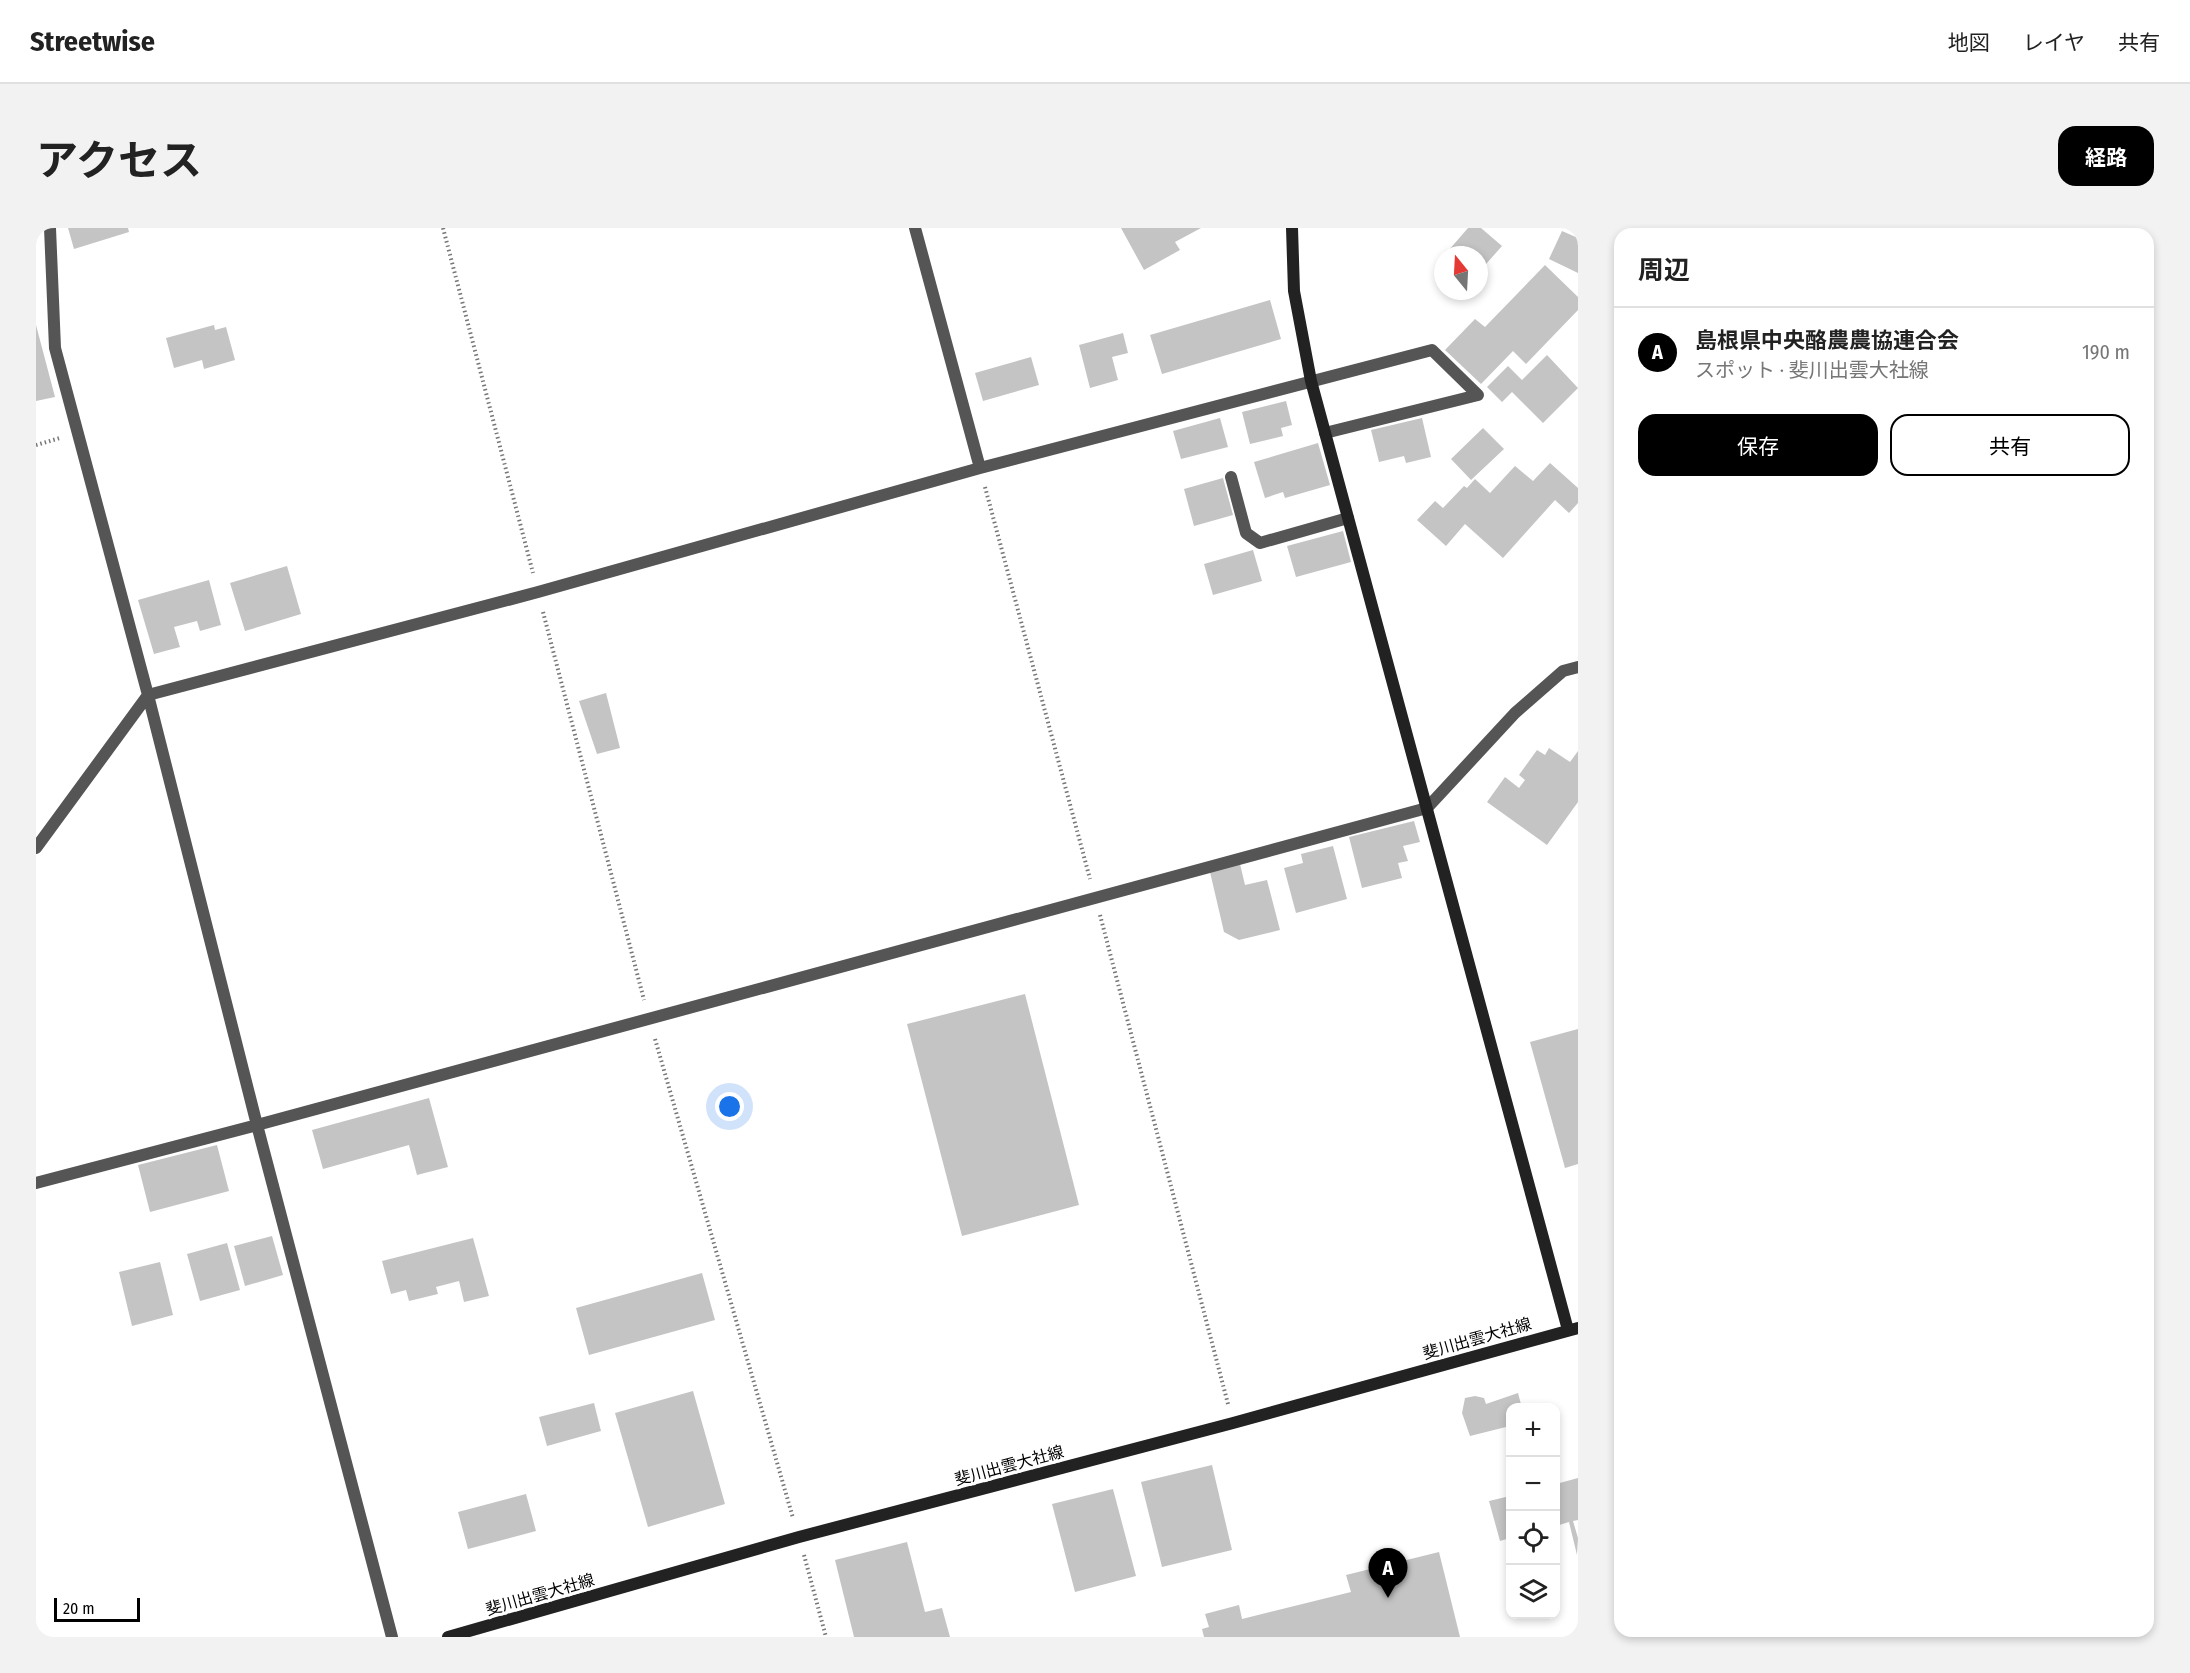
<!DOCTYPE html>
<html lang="ja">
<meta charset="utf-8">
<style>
body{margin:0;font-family:"Fira Sans Condensed","Noto Sans JP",sans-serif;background:#f2f2f2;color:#222}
.controls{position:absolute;right:18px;bottom:18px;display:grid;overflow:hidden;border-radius:12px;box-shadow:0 3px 9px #0003}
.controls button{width:54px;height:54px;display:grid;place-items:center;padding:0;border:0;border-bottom:2px solid #e0e0e0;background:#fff;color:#222;font:30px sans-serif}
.compass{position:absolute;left:1398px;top:18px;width:54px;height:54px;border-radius:50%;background:#fff;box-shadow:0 3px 9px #0003;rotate:342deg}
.scale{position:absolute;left:18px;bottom:15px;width:86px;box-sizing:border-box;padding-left:6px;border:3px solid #000;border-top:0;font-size:16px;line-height:21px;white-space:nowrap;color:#000;-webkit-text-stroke:4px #fff;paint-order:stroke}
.you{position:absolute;left:694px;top:879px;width:21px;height:21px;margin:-15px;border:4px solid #fff;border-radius:50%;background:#1a73e8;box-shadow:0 0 0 9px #1a73e833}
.badge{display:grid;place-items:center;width:39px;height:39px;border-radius:50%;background:#000;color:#fff;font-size:20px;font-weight:700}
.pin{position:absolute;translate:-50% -50px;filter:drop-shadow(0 2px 3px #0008)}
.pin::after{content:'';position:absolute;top:32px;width:21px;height:18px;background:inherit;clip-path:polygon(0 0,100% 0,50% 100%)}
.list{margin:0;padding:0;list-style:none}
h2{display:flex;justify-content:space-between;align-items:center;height:78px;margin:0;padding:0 24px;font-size:26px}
h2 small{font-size:20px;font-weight:400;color:#767676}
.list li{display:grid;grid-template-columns:39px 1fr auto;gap:18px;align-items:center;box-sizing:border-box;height:90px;padding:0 24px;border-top:2px solid #e0e0e0}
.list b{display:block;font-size:22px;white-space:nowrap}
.list p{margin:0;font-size:20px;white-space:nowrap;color:#767676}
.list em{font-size:20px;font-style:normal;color:#767676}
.actions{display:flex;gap:12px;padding:18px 24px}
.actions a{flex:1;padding:14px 0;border:2px solid #000;border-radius:18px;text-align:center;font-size:21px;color:#000}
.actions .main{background:#000;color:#fff}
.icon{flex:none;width:33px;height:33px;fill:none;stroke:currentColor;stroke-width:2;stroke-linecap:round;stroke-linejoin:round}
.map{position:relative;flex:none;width:1542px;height:1409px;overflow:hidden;border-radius:18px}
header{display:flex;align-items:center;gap:36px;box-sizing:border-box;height:84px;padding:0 30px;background:#fff;border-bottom:2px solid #e0e0e0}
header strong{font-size:28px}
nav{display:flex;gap:33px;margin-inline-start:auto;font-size:21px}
.intro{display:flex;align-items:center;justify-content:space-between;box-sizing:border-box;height:144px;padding:0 36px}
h1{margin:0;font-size:42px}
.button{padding:15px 27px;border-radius:18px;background:#000;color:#fff;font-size:21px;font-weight:700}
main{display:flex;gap:36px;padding:0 36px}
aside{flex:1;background:#fff;border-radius:18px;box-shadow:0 3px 9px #0003}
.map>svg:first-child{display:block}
.building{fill:#c4c4c4}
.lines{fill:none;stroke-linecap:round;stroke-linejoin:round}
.path{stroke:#777;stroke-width:4;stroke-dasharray:1.5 3;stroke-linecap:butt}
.street{stroke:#555;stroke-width:12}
.secondary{stroke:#222;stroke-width:12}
.labels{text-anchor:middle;stroke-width:6;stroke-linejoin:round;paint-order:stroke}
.street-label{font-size:16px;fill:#000;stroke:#fff}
</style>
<header>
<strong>Streetwise</strong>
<nav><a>地図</a><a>レイヤ</a><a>共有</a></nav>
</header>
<div class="intro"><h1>アクセス</h1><a class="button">経路</a></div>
<main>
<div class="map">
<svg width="1542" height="1409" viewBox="0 0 1542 1409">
<rect width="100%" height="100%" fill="#fff"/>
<path class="building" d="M32,0H92L93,4L38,21Z
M1085,0H1165L1139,14L1144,22L1108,42Z
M1432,0H1445L1466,18L1443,44V27H1416L1412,23Z
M1526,3L1542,10V45L1513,31Z
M1509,37L1542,69V82L1490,136L1477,123L1445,156L1409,122L1439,91L1449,99Z
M1234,72L1245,111L1126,146L1114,107Z
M0,97L19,169L0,173Z
M178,97L179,102L190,99L199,132L168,141L166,132L138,140L130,110Z
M1087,105L1092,125L1076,129L1082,152L1054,160L1043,117Z
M1511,127L1542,160L1507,195L1476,164L1466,174L1451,159L1472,138L1486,152Z
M995,129L1003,157L947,173L939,145Z
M1250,173L1256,197L1245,200L1247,208L1214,216L1206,184Z
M1184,190L1192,219L1145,231L1137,203Z
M1386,190L1395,229L1370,235L1368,228L1343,234L1335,202Z
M1447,200L1468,221L1435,252L1415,231Z
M1282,215L1294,257L1249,270L1247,264L1229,270L1218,234Z
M1514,235L1542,260V275L1533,285L1519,272L1467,330L1429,296L1410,318L1381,292L1399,273L1407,280L1428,258L1431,260L1439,251L1454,265L1479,238L1497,253Z
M1187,250L1197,287L1158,298L1148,261Z
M1307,303L1315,334L1260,349L1251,318Z
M1217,322L1226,353L1177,367L1168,336Z
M251,338L265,386L209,403L194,355Z
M173,352L185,397L164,403L161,393L138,399L144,419L118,426L102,372Z
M570,465L584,520L561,526L543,473Z
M1513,520L1534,534L1542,523V574L1511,617L1451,574L1469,549L1483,560L1489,552L1483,547L1501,522L1509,527Z
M1378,593L1384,614L1367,618L1372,633L1362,635L1366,650L1326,660L1313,609Z
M1297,618L1311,671L1260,685L1248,640L1267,635L1265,626Z
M1204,636L1209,657L1231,652L1244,702L1203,712L1188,704L1174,644Z
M989,766L1043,977L926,1008L871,796Z
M1542,801V936L1529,940L1494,814Z
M393,870L412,939L381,947L373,917L287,941L276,902Z
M181,917L193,963L114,984L102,937Z
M236,1008L247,1047L209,1058L198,1018Z
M437,1010L453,1068L428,1074L423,1053L400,1059L402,1066L373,1073L370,1062L355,1066L346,1033Z
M191,1015L204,1062L164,1073L151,1026Z
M124,1034L137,1087L96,1098L83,1044Z
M666,1045L679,1092L553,1127L540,1080Z
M657,1163L689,1276L612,1299L579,1185Z
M1482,1165L1486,1180H1474V1198L1434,1208L1426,1185L1429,1170L1439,1168L1448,1170L1450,1176Z
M558,1175L565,1203L511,1218L503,1189Z
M1176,1237L1196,1322L1126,1339L1105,1254Z
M1542,1250V1292L1537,1293L1542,1310L1541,1327L1533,1294L1520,1298V1256Z
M1077,1261L1100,1348L1039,1364L1016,1276Z
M490,1266L500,1303L432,1321L422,1284Z
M1474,1268V1310L1464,1313L1453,1273Z
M871,1314L889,1384L906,1380L914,1409H818L799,1332Z
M1403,1324L1424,1409H1168L1166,1401L1173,1399L1169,1386L1203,1377L1206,1391L1315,1364L1310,1347Z"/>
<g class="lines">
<path class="path" d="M407,0L497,345
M0,217L24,210
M949,259L1054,651
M507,384L608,772
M1064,687L1192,1176
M619,811L757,1290
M768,1327L790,1409"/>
<path class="street" d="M14,0L19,120L112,467L221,897L356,1409
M879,0L944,240
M1195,249L1210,305L1224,315L1312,290
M0,620L112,467L502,364L944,240L1396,122L1442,167L1289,205
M0,955L221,897L1391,580L1479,485L1527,443L1542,439"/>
<path class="secondary" d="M1256,0L1258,63L1275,153L1532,1102
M412,1409L763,1309L1197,1195L1542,1100"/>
</g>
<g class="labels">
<g class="street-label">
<text transform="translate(1441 1110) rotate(-16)" y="6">斐川出雲大社線</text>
<text transform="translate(973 1237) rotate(-15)" y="6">斐川出雲大社線</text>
<text transform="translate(504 1366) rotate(-16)" y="6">斐川出雲大社線</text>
</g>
</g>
</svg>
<div class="controls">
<button>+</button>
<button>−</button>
<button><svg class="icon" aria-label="locate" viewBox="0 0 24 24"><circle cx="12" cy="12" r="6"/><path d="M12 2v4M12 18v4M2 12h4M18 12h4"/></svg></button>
<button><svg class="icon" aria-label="layers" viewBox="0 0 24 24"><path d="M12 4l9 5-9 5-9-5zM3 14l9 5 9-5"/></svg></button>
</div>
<svg class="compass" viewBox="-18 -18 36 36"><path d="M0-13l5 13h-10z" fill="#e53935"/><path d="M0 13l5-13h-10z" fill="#767676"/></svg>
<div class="scale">20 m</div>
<div class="you"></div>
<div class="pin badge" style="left:1352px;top:1370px">A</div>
</div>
<aside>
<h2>周辺<small></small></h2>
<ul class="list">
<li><span class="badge">A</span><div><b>島根県中央酪農農協連合会</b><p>スポット · 斐川出雲大社線</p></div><em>190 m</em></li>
</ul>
<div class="actions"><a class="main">保存</a><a>共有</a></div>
</aside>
</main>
